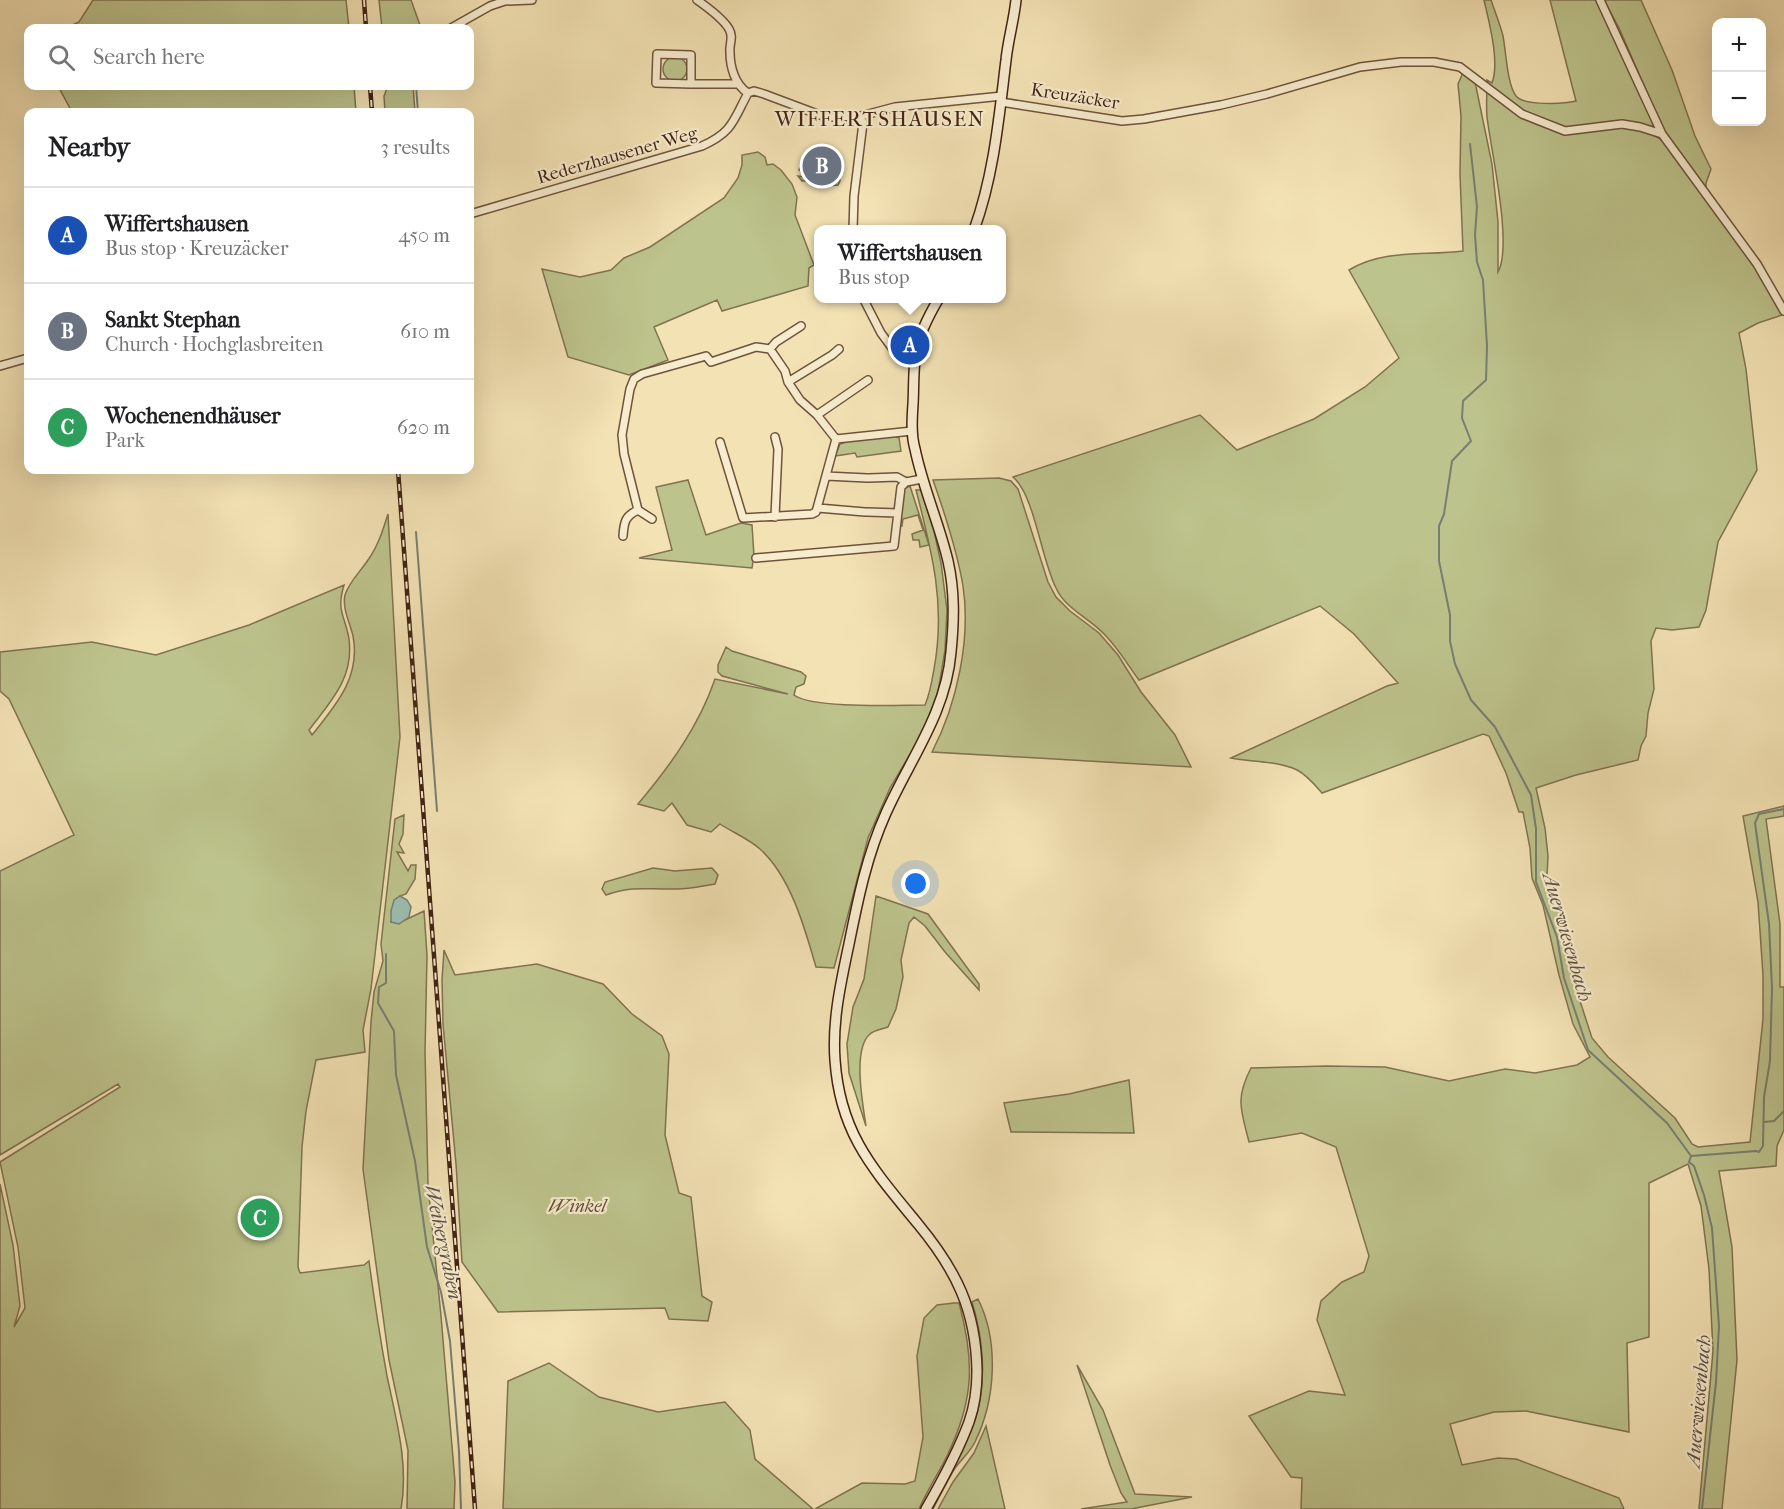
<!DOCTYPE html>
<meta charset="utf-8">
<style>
body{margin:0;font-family:"IM FELL French Canon",serif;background:#f6f6f6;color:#202124}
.controls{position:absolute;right:18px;top:18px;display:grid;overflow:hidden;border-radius:12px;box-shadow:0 6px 24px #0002}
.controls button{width:54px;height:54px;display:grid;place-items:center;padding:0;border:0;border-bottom:2px solid #e0e0e0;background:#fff;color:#202124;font:30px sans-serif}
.you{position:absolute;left:916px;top:884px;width:21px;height:21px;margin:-15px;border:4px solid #fff;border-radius:50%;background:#1a73e8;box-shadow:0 0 0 9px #1a73e833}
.badge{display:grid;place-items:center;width:39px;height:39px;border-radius:50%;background:#8f2418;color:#fff;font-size:20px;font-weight:700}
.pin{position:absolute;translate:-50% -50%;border:3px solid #fff;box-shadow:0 2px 6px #0006}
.popup{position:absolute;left:814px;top:225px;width:192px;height:78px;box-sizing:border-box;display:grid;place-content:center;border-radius:12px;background:#fff;filter:drop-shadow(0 2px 4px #0005);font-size:20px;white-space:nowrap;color:#757577}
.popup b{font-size:22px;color:#202124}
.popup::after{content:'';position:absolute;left:50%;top:100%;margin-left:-12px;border:12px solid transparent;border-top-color:#fff}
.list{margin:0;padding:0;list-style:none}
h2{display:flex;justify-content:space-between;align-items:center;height:78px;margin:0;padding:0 24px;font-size:26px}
h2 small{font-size:20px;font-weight:400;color:#757577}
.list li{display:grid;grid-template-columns:39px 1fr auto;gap:18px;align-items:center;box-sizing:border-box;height:96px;padding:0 24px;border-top:2px solid #e0e0e0}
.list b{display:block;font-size:22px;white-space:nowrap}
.list p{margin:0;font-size:20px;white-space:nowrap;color:#757577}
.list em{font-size:20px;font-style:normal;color:#757577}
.icon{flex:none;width:33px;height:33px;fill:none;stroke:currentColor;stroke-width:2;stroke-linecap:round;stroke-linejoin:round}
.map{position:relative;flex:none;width:1784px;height:1509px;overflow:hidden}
.search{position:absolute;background:#fff;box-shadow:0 6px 24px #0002;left:24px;top:24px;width:450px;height:66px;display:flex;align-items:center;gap:15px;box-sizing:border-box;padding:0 21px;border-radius:12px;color:#757577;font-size:22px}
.panel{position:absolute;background:#fff;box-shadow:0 6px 24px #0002;left:24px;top:108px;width:450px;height:366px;border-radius:12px}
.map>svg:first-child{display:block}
.green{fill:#bdc38c;stroke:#807350;stroke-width:1.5}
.water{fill:#9bbdb0;stroke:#777f72;stroke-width:1.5}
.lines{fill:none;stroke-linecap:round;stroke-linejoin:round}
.stream{stroke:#777f72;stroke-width:2}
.street-casing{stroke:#6e533c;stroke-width:10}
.secondary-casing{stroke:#422314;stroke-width:12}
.street{stroke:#f7ecce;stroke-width:7}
.secondary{stroke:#f7ecce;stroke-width:9}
.rail-casing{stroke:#422314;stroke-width:4.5}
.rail{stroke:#f7ecce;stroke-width:2;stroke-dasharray:7;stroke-linecap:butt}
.labels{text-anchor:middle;stroke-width:4.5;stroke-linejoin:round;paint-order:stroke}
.street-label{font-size:18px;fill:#422314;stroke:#f7ecce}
.park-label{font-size:18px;font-style:italic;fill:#614b32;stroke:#f7ecce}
.water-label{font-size:20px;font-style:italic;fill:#5d5143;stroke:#f7ecce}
.quarter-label{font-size:21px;letter-spacing:1.5px;fill:#422314;stroke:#f7ecce}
</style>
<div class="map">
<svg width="1784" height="1509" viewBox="0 0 1784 1509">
<rect width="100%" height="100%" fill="#f3e2b4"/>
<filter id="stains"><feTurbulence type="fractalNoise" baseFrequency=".00333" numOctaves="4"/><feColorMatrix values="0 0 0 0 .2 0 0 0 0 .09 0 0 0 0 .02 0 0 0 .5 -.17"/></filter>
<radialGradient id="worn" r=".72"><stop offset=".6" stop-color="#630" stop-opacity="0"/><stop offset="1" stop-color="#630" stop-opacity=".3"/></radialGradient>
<path class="green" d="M93,0H346L349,28H66L79,22Z
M379,0H411L421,28H382Z
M1484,0H1491C1495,12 1500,24 1503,36C1506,51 1507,84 1516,96C1524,106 1564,104 1576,101L1550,0H1599L1653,122V126L1649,127L1615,121L1601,123L1602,130C1624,123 1645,128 1663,141L1754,265L1782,315L1758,323L1739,333L1746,369L1757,470L1718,542L1706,610L1699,627L1672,630L1656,628L1651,641L1654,689L1648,713L1646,736L1641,746L1638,760L1576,775L1536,788L1545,828L1548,856L1547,877L1560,916L1570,970L1592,1038L1608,1057L1675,1118L1692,1144L1698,1147L1750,1142L1763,1019V975L1758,902L1743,816L1784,806V816L1766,819L1780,924V987H1784V1130L1777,1146L1776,1166L1719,1171L1732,1247L1737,1360L1722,1509H1699L1713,1351L1709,1269L1701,1206L1688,1164L1649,1183V1337L1627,1343L1629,1432L1526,1411L1494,1412L1450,1424L1462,1465L1498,1458L1516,1459L1619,1498L1624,1509H1301L1302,1478L1291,1477L1249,1416L1309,1391L1345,1395L1317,1320L1321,1301L1342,1282L1364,1272L1369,1256L1336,1147L1302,1133L1249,1142C1241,1110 1235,1099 1251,1068L1327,1066L1385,1067L1449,1081L1505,1069L1535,1073L1577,1065L1590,1057L1573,1024L1559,975L1543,905L1532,878L1530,848L1523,812H1519L1506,773L1489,736L1483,734L1322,793C1315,785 1307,775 1297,770C1278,761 1252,762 1231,758L1387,686L1398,683L1354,634L1320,606L1139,680C1127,664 1117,646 1102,632C1087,617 1065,608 1056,588C1041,559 1035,496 1013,477L1200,415L1237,450L1314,419L1365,387L1399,358L1349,270C1383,249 1424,256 1463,251L1460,174L1461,116L1458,84L1462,75L1461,69L1474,77L1492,164L1498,222V272C1513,245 1491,151 1487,117C1486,105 1487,92 1487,80L1492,83C1500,62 1489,22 1484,0Z
M1604,0H1641L1672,70L1695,136L1711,169L1706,183V192L1664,131L1619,28Z
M663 69a12 12 0 1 1 24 0a12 12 0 1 1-24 0Z
M58,86H354L356,112H72Z
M388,86H413L415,112H385L384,96Z
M820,150L831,153L837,157L840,181L838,185C827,187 814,180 802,181L798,176L805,177L806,173L799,170L808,155Z
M758,152L765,157L767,165L773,164L781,170L792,184L797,197L795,215L814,265L809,268L808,286L722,311L717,300L654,327L668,360L629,375L568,357L542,269L580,277L611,270L624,258L650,247L724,198L738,178L742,165V155Z
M894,436L899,438L901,451L857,457L855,453L835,456L840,444L849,441Z
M999,478L1011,481L1018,489L1048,582L1056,597L1070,611L1099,633L1118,655L1141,692L1175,735L1191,767L932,752C957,704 971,639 963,586C957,550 945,514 933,480Z
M688,480L706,535L741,523L752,525L754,556L752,568L639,558L672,550L656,487Z
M910,486L929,545L920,547L919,540H913L912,534L923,530L918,515L903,519L902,526L899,525L902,493L905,488Z
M916,490H921L934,531L941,563L947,610L945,650L938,692L922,734L890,788L868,838L834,968L816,967C805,929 791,877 760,849C749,839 732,832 720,824L711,832L687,825L672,803L664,811L638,804C670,766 699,726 715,679L788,694L722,676L718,672V665L726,647L732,651L801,672L806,676L804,684L796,687L794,695C813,709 898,705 925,705C930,694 932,681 934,669C946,605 932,552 916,490Z
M388,514L400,737L371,989L363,1030L365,1052L316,1060L306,1111L302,1147L298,1267L300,1273L364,1265L369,1261C374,1299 380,1337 387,1376C396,1419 409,1464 401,1509H0V1184L13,1245L20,1306L14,1327L25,1308L18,1247L0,1162L120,1087L118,1084L0,1155V871L74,835L9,699L0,691V652L92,642L156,655L249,625L344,585C336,612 345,615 349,639C354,678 331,701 309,730L312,735C336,705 361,677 353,636C350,623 342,608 345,595C349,582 360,572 368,560C378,546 383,530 388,514Z
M404,815L403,834L399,844L404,853L397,852L408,871L411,865H416L415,879L406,894L400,896L391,922L399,923L424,911L427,955L425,1052L428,1185L441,1316L455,1482L454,1509H407L408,1450L389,1360L363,1169L371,1022L374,992L383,961L381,944L395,819Z
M653,868L675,871L712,868L718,875L715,884C702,886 689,889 677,889C647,890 636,885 606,895L602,889L605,882Z
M876,896L928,914L979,984V990L945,952L925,926L914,917L909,923L901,960L903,977L896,1009L888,1027C883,1029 874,1030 870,1034C852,1049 863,1105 866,1126L849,1073L847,1044L853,1007L864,979Z
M444,950L455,975L537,964L603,984L632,1014L662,1036L669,1054L665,1135L679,1193L691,1197L702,1296L712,1302L708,1321L669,1319L665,1308L498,1312L462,1262L456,1164L443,1024L442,980Z
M1129,1080L1134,1133L1011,1132L1004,1103L1069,1094Z
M978,1299C999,1341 996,1399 975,1442C970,1452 961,1460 955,1468C947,1481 940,1495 933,1509H931C946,1479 965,1449 976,1417C987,1380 983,1338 972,1302Z
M954,1303H959C975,1362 974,1400 947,1456C938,1474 927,1491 919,1509H815L862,1483L905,1484L915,1481L923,1437L917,1356L924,1318L937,1305Z
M549,1363L599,1397L658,1412L725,1402L750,1430L755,1459L813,1509H503L508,1381Z
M1077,1365L1103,1410L1135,1494L1192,1497L1131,1509H1081L1127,1502L1121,1493L1110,1465Z
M986,1426L1005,1509H938L953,1482L974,1453Z"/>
<path class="water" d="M400,896L407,900L411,907L409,917L399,924L391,922V911L394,900Z"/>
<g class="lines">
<path class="stream" d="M416,86L418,112
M1470,144L1477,207L1475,235L1477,262L1483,280L1487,346L1486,380L1463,401L1462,418L1471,441L1452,461L1444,514L1439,526V561L1450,615V641L1455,664L1471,700L1495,727L1531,795L1536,829V882L1557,937L1564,978L1588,1050L1667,1123L1691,1156L1689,1162L1694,1166L1704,1195L1712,1228L1719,1326L1716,1382L1702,1509
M416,532L437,811
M386,954V983L379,987L378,1003L394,1031L396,1075L415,1161L427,1247L441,1292L450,1341L459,1451L461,1509
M1764,1122L1774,1121L1784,1111
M1691,1156L1756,1151L1759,1152L1763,1146L1764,1097L1770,1061L1772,988L1769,924L1755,823L1759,814L1784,809"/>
<defs>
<path id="street" d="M697,0C707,7 723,19 729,29C734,37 729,44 730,52C730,67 735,85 748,93L754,91L764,94L820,115L830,117L861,116L895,107L1002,96
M1600,0L1662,134L1757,264L1784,311
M451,28L490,6L505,1L532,0
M691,84L656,83L657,54L691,55V84H738
M1001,102L1122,121L1144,119L1221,105L1267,94L1360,67L1401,62H1434L1460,67L1522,114L1565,131L1622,124L1640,127L1662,134
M470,214L702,146C733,132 733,121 748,93
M853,230L854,196L863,123L861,116
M863,298L881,333L898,356L915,365
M770,349L776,342L801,326
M0,366L28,358
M788,382L832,355L839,349
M817,415L868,380
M775,437L778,449L775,517
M720,442L743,518L812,514L816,512L836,439
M826,476L867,478
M869,478L897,477L906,482
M818,508L865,512
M867,512L898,513
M652,519L638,510L624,454L622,435L630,389L634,379L642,374L706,356L711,362L756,347L770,349L785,371L788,382L800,400L817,415L836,439L912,431
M623,536C624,522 625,516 638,510
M756,558L894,546L901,487L906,482L922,479"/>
<path id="secondary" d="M974,230C994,175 999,117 1006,60C1008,40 1014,20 1016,0
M926,1509C942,1481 958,1452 969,1422C975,1405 977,1388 977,1371C976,1310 956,1270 918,1224C873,1169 840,1134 835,1060C832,1021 841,982 849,944C858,899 867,855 886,813C910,759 946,713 951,652C954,621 955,592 948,561C939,523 923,488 915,449C911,435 912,419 913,404C914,387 913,369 916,352C919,334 929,315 939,298"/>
</defs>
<use href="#street" class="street-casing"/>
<use href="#secondary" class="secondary-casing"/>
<use href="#street" class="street"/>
<use href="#secondary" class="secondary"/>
<defs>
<path id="rail" d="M364,0L366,28
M370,86L372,112
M398,470L475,1509"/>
</defs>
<use href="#rail" class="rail-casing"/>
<use href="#rail" class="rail"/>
</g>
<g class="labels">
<g class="street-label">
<text transform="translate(1075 96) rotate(9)" y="6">Kreuzäcker</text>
<text transform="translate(617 155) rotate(-16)" y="6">Rederzhausener Weg</text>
</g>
<g class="park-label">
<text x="577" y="1212">Winkel</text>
</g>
<g class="water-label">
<text transform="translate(1568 937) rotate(74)" y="7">Auerwiesenbach</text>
<text transform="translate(444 1242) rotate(78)" y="7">Weihergraben</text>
<text transform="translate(1698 1401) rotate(-85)" y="7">Auerwiesenbach</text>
</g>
<g class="quarter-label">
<text x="880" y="126">WIFFERTSHAUSEN</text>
</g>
</g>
<rect width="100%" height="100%" filter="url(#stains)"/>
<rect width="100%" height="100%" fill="url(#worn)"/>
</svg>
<div class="controls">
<button>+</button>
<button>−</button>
</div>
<div class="you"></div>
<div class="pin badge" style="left:910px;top:345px;background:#1a4fb4">A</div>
<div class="popup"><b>Wiffertshausen</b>Bus stop</div>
<div class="pin badge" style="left:822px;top:166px;background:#6b7280">B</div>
<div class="pin badge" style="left:260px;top:1218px;background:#2e9e5b">C</div>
<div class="search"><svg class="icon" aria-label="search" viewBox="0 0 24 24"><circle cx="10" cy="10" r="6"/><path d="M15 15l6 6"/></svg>Search here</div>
<section class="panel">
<h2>Nearby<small>3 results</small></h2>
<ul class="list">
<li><span class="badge" style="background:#1a4fb4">A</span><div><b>Wiffertshausen</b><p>Bus stop · Kreuzäcker</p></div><em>450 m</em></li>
<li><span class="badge" style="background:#6b7280">B</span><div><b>Sankt Stephan</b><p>Church · Hochglasbreiten</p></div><em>610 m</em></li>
<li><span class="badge" style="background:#2e9e5b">C</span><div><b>Wochenendhäuser</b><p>Park</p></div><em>620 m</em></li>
</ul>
</section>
</div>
